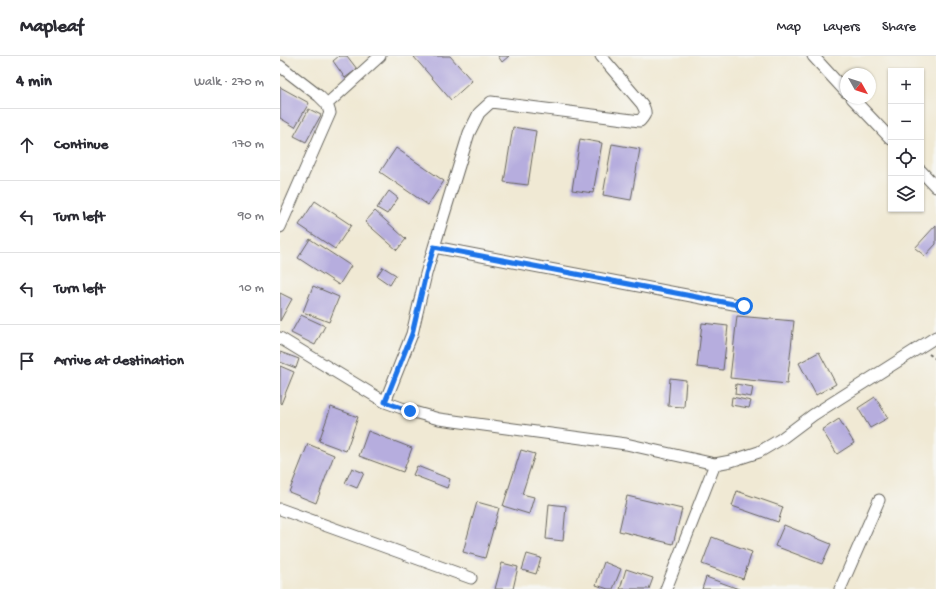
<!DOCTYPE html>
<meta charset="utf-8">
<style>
body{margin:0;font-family:"Gochi Hand",sans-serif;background:#f2f2f3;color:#2b2b33}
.controls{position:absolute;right:12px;top:12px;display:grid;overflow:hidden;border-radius:0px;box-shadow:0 1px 3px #0004}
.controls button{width:36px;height:36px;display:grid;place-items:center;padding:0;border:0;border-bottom:1px solid #e1e1e2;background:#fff;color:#2b2b33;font:20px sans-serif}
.compass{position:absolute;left:560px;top:12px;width:36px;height:36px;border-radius:50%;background:#fff;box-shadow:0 1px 3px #0004;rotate:129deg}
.stop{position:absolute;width:12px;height:12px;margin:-9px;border:3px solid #1a73e8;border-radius:50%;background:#fff}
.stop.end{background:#1a73e8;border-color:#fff;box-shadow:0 1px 4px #0008}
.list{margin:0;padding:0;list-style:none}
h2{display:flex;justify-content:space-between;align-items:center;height:52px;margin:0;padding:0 16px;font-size:17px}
h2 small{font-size:13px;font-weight:400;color:#7c7c81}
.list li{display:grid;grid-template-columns:26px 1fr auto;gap:12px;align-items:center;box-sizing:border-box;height:72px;padding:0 16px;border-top:1px solid #e1e1e2}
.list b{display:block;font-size:15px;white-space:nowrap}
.list em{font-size:13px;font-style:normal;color:#7c7c81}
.icon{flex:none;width:22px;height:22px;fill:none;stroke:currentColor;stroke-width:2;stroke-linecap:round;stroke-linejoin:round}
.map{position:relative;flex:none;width:656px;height:533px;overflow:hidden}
header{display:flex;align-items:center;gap:24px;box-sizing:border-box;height:56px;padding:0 20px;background:#fff;border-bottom:1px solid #e1e1e2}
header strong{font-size:19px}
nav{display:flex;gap:22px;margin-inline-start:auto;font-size:14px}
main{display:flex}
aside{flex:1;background:#fff}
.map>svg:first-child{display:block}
.building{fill:#b6adde}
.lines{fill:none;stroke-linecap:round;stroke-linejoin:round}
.street-casing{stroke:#66645c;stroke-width:13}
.path{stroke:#66645c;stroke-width:2;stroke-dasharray:3 3;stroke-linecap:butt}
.street{stroke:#fff;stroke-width:11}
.route{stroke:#1a73e8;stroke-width:5}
</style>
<header>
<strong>Mapleaf</strong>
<nav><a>Map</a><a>Layers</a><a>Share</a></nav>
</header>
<main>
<aside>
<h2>4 min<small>Walk · 270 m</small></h2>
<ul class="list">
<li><svg class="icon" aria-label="ahead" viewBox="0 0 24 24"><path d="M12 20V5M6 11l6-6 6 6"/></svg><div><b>Continue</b></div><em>170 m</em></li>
<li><svg class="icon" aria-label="left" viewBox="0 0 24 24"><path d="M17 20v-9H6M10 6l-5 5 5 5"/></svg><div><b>Turn left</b></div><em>90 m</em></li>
<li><svg class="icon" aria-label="left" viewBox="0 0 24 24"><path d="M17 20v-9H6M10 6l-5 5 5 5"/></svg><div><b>Turn left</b></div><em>10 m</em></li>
<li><svg class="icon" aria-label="arrive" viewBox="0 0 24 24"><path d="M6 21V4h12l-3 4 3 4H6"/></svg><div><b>Arrive at destination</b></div></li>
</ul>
</aside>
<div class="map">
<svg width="656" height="533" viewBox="0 0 656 533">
<rect width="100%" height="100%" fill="#f6f6f2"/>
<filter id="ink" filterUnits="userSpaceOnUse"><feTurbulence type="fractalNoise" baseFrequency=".025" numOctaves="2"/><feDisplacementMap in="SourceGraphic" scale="8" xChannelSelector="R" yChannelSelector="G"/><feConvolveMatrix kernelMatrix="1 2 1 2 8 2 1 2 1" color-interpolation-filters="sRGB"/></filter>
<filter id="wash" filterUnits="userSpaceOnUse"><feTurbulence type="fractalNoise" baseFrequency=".012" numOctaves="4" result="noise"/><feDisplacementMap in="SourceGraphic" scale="16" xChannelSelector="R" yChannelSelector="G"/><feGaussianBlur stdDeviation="0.9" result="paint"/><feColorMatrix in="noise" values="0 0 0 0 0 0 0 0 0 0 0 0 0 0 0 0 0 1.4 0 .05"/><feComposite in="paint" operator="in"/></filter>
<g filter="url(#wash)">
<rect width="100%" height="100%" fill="#f0e9d4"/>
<g id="blocks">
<path class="building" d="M59,0H67L77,13L65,22L53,5Z
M136,0H170L192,25L171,44L134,1Z
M218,0H229L222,6Z
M0,31L29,47L15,71L0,62Z
M29,53L41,59L26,86L14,80Z
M233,71L256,75L248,129L224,126Z
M300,83L322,87L313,137L292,134Z
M332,88L360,93L351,144L323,139Z
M116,92L164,125L148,149L100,116Z
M109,135L118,142L107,158L97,152Z
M35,145L71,169L55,193L19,169Z
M95,155L126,183L117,194L85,166Z
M656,169V188L645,200L635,192Z
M30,183L71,210L59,229L18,202Z
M103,211L116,219L110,229L97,220Z
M33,230L59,241L49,266L23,256Z
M0,237L12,243L0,265Z
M21,259L45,270L35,289L11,277Z
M457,260L514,265L507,328L450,322Z
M422,267L448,270L443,314L417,311Z
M0,296L19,303L16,312L0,306Z
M539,296L556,328L536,339L519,307Z
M0,310L14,316L1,348L0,347Z
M390,322L406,324L404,351L388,350Z
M456,328L473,331L471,341L455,338Z
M452,341L471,345L469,352L451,349Z
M595,341L608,362L590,372L578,352Z
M51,351L78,361L66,395L39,385Z
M559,363L574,387L557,398L542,374Z
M88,375L132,392L123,416L79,400Z
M28,388L54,399L36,447L9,436Z
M241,394L255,398L242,438L254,441L249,458L223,450Z
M137,410L170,423L167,432L133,419Z
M72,412L84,417L77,432L65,427Z
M457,435L503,451L498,466L452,450Z
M347,440L402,453L393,488L339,475Z
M197,446L219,452L205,502L183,496Z
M269,448L286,450L283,485L266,483Z
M504,469L551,488L542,508L495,490Z
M432,481L472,496L463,523L422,508Z
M247,498L261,502L256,518L242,514Z
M324,506L341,513L333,533H328L316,529Z
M222,507L238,511L233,533H215Z
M346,513L373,522L369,533H340Z
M426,521L459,533H422Z"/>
</g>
</g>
<g filter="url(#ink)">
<use href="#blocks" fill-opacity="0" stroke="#66645c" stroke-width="1"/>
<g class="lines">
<defs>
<path id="street" d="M533,0L566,36
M0,10L39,40L47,48L50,57L0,171
M572,42L611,83
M47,48L100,0
M641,115L656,131
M154,191L189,77L199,57L211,46L360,65C366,58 367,57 362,48L321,0
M0,282L105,346L130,355L159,363L346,388L435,408L451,405L479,396L501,383L533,359L656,281
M105,346L132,278L146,218L154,191L464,250
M0,453L191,522
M386,533L435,408
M560,533L599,444"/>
</defs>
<use href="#street" class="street-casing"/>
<path class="path" d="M649,298L656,303"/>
<use href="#street" class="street"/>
</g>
</g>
<g class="lines" filter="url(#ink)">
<path class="route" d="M130,355L105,346L132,278L146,218L154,191L464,250"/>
</g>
</svg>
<div class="controls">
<button>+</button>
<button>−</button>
<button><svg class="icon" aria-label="locate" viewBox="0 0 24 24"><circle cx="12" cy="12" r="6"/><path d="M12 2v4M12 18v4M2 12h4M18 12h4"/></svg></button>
<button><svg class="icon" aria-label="layers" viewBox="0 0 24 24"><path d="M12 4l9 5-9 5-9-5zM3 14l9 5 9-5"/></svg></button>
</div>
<svg class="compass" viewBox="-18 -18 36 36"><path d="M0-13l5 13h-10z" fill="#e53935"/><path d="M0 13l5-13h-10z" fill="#7c7c81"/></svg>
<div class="stop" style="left:464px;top:250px"></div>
<div class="stop end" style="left:130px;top:355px"></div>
</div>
</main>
